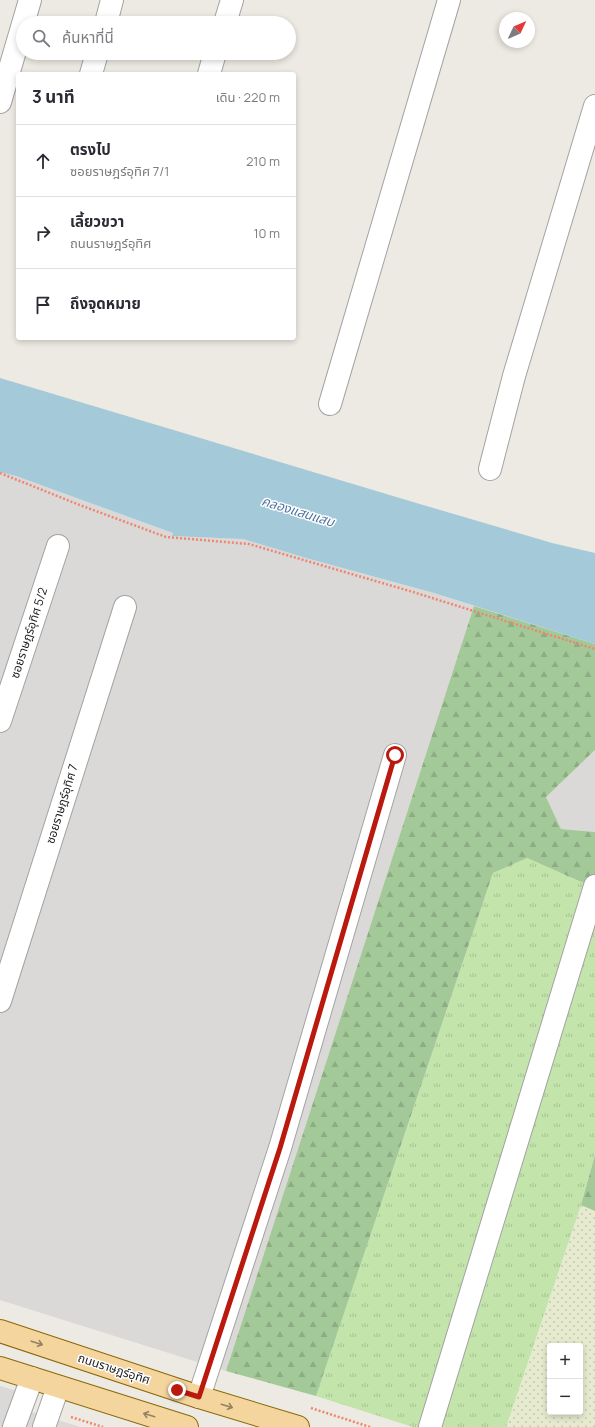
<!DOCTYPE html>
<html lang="th">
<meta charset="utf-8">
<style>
body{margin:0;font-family:Manrope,"Noto Sans Thai",sans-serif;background:#f2f2f3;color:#2b2b33}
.controls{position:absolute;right:12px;bottom:12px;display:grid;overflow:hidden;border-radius:4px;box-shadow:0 2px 6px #0003}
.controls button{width:36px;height:36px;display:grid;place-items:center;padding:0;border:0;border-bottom:1px solid #e1e1e2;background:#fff;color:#2b2b33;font:20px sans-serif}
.compass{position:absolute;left:499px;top:12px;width:36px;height:36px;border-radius:50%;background:#fff;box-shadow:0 2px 6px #0003;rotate:46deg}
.stop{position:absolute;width:12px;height:12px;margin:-9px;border:3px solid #ba190d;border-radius:50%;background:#fff}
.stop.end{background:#ba190d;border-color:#fff;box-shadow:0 1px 4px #0008}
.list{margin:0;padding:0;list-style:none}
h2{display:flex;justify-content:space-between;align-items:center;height:52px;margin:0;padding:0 16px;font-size:17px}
h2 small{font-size:13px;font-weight:400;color:#7c7c81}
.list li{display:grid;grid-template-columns:26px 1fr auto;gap:12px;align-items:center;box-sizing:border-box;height:72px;padding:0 16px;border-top:1px solid #e1e1e2}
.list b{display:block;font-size:15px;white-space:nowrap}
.list p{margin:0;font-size:13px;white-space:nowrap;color:#7c7c81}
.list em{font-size:13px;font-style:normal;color:#7c7c81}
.icon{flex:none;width:22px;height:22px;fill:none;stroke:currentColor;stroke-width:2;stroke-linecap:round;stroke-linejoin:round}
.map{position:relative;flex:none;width:595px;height:1427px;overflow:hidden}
.search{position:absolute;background:#fff;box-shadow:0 2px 6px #0003;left:16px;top:16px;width:280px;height:44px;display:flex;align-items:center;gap:10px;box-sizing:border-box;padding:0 14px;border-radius:22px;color:#7c7c81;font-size:15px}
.panel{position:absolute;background:#fff;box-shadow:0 2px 6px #0003;left:16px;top:72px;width:280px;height:268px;border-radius:4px}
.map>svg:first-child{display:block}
.residential{fill:#dad9d8}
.farmland{fill:url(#farmland-dots);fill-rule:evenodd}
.grass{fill:url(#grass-tufts)}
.forest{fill:url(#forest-firs)}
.water{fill:#a4c9d8}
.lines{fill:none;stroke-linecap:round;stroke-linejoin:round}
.minor-casing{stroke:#a3a3a3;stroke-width:24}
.major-casing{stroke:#8a6809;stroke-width:24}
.path{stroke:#f0856f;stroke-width:2.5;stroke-dasharray:2 2;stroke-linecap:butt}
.minor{stroke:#fff;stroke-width:22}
.major{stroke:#f5d59e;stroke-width:22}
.oneway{stroke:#938264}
.route{stroke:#ba190d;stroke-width:5}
.labels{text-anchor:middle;stroke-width:3;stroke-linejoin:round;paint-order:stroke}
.street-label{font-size:12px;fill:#1c1c1c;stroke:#fff}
.water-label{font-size:13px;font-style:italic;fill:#4f74a4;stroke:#fff}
</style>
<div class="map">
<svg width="595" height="1427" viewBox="0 0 595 1427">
<defs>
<pattern id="farmland-dots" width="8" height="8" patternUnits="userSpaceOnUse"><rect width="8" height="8" fill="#e6eace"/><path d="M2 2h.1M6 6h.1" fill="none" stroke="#c5c8b0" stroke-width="1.8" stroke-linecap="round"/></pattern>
<pattern id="grass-tufts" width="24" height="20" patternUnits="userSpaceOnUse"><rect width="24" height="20" fill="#c3e4aa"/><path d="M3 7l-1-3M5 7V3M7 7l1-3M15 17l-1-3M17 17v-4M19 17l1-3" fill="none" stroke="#a7c392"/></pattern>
<pattern id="forest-firs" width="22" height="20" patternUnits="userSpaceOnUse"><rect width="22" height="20" fill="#a4c999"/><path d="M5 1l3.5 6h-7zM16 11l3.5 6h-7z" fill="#8dac83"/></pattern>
</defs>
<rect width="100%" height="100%" fill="#eceae2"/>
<path class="residential" d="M0,472L16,476L173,533L172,536L243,539L306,558L434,593L474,606L226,1371L0,1300Z
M595,750V832L561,829L546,797Z
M0,1386L37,1397L32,1412L80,1427H0Z"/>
<path class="farmland" d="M581,1205L595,1211V1427H506ZM550,1346H580V1412H550Z"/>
<path class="grass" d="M527,858L595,888V1155L581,1205L506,1427H413L316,1396L493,873Z"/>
<path class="forest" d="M474,606L595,644V750L546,797L561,829L595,832V888L527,858L493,873L316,1396L226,1371Z
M595,1155V1211L581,1205Z"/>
<path class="water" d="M0,378L413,502L552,543L595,553V644L434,593L306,558L243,539L172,536L173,533L16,476L0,472Z"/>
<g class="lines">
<defs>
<path id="minor" d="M106,23L112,0
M225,23L232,0
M91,74L97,53
M209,74L215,53
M0,102L30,0
M330,404L449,0
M490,469L514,376L595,106
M0,721L58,546
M0,1001L125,607
M199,1397L280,1148L395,755
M14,1427L32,1378
M44,1427L58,1387
M430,1427L595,886"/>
<path id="major" d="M0,1331L199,1397L298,1427
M0,1368L187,1427"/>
</defs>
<use href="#minor" class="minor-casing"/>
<use href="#major" class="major-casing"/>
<path class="path" d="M0,473L77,504L166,537L249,544L413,592L595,649
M311,1408L370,1427
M71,1417L103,1427"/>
<use href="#minor" class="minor"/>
<use href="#major" class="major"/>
</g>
<defs><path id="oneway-shaft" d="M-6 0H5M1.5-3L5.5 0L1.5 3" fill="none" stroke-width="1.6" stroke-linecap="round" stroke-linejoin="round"/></defs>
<g class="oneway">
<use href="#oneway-shaft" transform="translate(37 1343) rotate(18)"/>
<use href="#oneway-shaft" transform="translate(227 1406) rotate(17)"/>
<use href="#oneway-shaft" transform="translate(149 1415) rotate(-163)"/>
</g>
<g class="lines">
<path class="route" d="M177,1390L199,1397L280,1148L395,755"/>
</g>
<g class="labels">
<g class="street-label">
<text transform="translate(29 633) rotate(-72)" y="4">ซอยราษฎร์อุทิศ 5/2</text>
<text transform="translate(62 804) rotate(-73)" y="4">ซอยราษฎร์อุทิศ 7</text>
<text transform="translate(114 1369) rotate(18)" y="4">ถนนราษฎร์อุทิศ</text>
</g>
<g class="water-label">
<text transform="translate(298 511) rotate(17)" y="5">คลองแสนแสบ</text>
</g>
</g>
</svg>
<div class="controls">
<button>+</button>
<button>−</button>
</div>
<svg class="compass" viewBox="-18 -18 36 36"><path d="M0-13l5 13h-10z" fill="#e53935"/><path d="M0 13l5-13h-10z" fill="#7c7c81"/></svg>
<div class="stop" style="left:395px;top:755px"></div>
<div class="stop end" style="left:177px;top:1390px"></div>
<div class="search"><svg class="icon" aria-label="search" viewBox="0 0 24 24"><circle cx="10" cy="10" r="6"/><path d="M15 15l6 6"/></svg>ค้นหาที่นี่</div>
<section class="panel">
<h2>3 นาที<small>เดิน · 220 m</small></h2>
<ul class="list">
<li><svg class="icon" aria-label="ahead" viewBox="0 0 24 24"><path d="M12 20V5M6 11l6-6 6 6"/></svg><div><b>ตรงไป</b><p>ซอยราษฎร์อุทิศ 7/1</p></div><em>210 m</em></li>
<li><svg class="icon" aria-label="right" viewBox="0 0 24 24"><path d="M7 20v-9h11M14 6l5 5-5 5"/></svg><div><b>เลี้ยวขวา</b><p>ถนนราษฎร์อุทิศ</p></div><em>10 m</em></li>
<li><svg class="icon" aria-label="arrive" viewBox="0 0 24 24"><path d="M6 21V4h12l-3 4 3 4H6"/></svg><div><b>ถึงจุดหมาย</b></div></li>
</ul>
</section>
</div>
